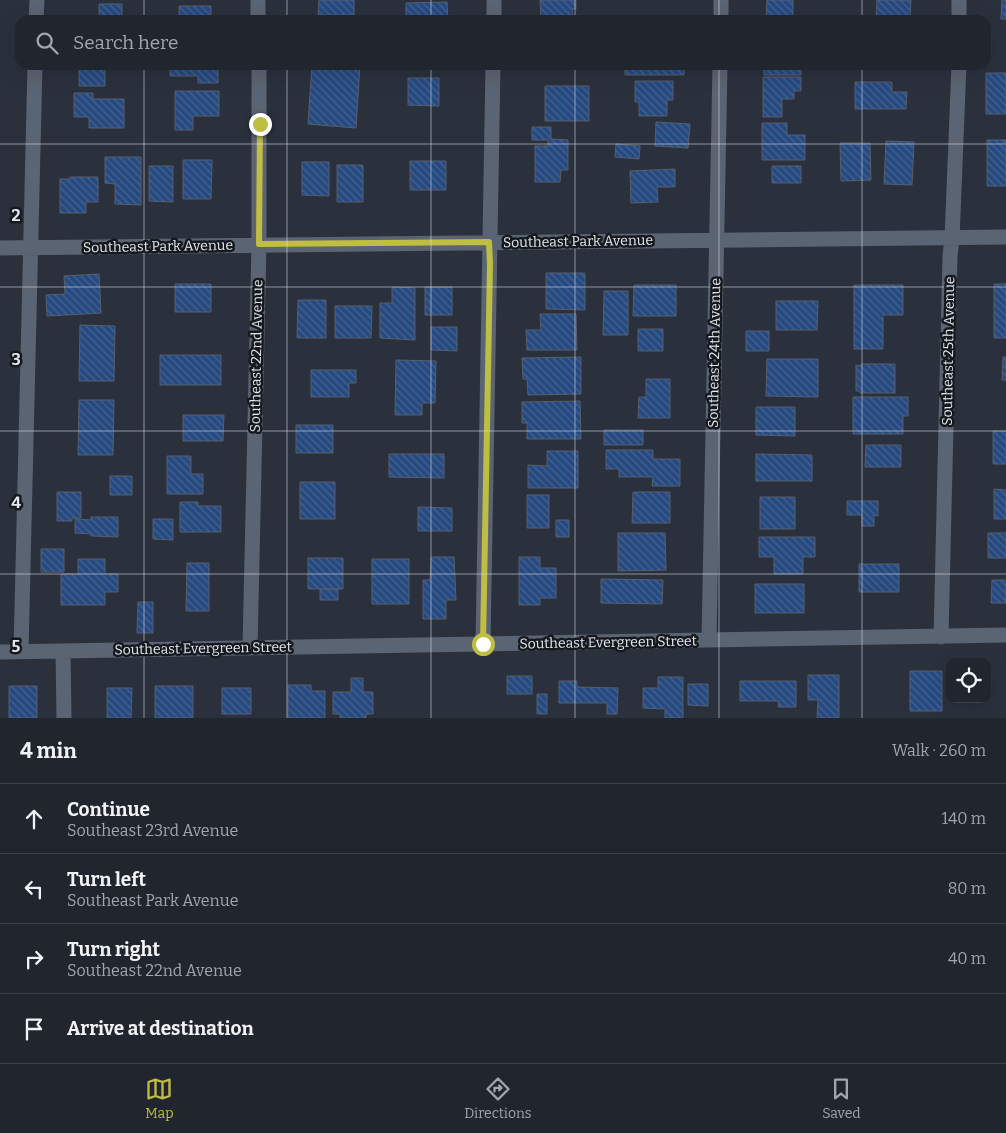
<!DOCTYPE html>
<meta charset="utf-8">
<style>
body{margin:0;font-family:Bitter,serif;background:#282d36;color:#f1f3f6}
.controls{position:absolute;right:15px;bottom:15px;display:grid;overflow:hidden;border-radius:10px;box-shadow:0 5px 20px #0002}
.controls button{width:45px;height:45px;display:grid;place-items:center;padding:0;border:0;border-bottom:1px solid #3d424a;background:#20252e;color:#f1f3f6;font:25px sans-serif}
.stop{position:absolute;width:15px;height:15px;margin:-11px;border:4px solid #bfbe42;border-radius:50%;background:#fff}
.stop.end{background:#bfbe42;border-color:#fff;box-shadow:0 1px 5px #0008}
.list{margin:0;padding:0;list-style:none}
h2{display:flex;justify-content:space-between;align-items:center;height:65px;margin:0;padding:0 20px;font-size:21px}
h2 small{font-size:16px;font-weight:400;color:#a2a5aa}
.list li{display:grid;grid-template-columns:32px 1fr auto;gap:15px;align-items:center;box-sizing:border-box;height:70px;padding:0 20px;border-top:1px solid #3d424a}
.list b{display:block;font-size:19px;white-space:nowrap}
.list p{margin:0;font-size:16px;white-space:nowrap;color:#a2a5aa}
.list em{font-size:16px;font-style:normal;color:#a2a5aa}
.icon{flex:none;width:28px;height:28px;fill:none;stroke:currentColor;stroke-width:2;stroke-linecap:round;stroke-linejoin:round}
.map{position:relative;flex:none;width:1006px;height:718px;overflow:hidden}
.search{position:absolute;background:#20252e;box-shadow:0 5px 20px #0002;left:15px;right:15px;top:15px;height:55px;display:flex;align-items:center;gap:12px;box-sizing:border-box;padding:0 18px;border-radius:15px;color:#a2a5aa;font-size:19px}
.sheet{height:345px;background:#20252e}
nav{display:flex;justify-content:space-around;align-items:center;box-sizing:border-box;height:70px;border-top:1px solid #3d424a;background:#20252e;font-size:14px;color:#a2a5aa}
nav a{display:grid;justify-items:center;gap:2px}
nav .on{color:#bfbe42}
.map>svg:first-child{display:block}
.building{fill:url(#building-back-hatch);stroke:#565f6c}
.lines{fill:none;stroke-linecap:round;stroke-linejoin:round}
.minor{stroke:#5b6472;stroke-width:15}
.route{stroke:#bfbe42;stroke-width:6}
.grid{fill:none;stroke:#e2e7ef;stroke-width:1;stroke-opacity:0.55}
.labels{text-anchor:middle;stroke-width:5;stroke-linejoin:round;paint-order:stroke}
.street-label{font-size:14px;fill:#e2e7ef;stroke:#15191e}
.grid-label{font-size:16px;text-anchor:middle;font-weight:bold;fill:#e2e7ef;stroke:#15191e;stroke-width:5;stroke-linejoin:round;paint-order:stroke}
</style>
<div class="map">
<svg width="1006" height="718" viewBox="0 0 1006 718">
<defs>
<pattern id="building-back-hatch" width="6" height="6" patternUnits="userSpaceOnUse" patternTransform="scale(1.25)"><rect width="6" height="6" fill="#264980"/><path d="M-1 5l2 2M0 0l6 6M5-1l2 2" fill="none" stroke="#456392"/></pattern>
</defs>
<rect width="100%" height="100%" fill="#2a313d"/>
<path class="building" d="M319,0H354V15H318Z
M540,0H576V9H572L573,20H541Z
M767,0H793V20H766Z
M877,0H911L910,17H876Z
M1002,0H1006V19H1001Z
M447,2L448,20H406V3Z
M99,4H122V20H80V18H99Z
M179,6H211V20H179Z
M79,65H105V86H79Z
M170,65H218V83H198V76H170Z
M312,65H360L356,128L308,124Z
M392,65H442V67H392Z
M625,65H684V75H625Z
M764,65H801V75H764Z
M900,65H929V67H900Z
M986,73H1006V114H986Z
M763,77H801V91H794V99H782V117H763Z
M408,78H439V106L408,105Z
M635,81H673V100H667V116H639V102H635Z
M855,82H892V92H907L906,109H855Z
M545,86H589V121H545Z
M175,91H219V116H193V130H175Z
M74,93H93V99H124V128H89V117H74Z
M656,122L690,124L688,148L655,146Z
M762,123H787V135H805V160H762Z
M532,127H551V139L568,140V170H561L560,182H535V146H548V140H532Z
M987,140H1006V186H987Z
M886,141L914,142L912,185L884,184Z
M840,143H870L871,180L841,181Z
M616,144L640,146L639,159L615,157Z
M105,157H141V205L115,204V184L105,183Z
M183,160H212L211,199H183Z
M410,161H446V190H410Z
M302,162H329V196L302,195Z
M337,165H363V202H337Z
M149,166H173V202L149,201Z
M772,166H801V183H772Z
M675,169V187H657L658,202L631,203L630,171Z
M70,177H98V202H86V213H60V179H70Z
M546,273H585V310L546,309Z
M99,274L101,313L47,316L46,295L65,294L64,276Z
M175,284H211V312H175Z
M994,284H1006V338H994Z
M634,285H676V316H633Z
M854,285H903V315H883V349H854Z
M392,287L415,288V340L380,338V303H392Z
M425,287H452V315H425Z
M604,291H628V335H603Z
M298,300H326V338H297Z
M776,301H818L817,330H776Z
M335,306H372L371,338H335Z
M540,314H576L577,350H527L526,330H541Z
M80,325L115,326L114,381H79Z
M431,327H457V351L431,350Z
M638,329H663V351H638Z
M746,331H769V351H746Z
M160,355H221V385H160Z
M581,357V394L528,395L527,379H523L522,358Z
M1003,357H1006V380H1002Z
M767,359H818V397L766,396Z
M396,360L436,361L435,403H422V415H395Z
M861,364H895V393H860V391H856V365L861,366Z
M311,370H356V383H349V397H311Z
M646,379H670V418H638L639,397H646Z
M853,397H908V416H903V434H853Z
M79,400H114L113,455H78Z
M580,401L581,439H527V423H522V402Z
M756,407H795V436L756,435Z
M183,415H224L223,441H183Z
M296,425H333V453H296Z
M604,430H643V445H604Z
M993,431H1006V464H993Z
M866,445H901V467H865Z
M606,450H653V459H680V486H652L653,477H619V469H606Z
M547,451H578V488H528V465L547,466Z
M389,454H444V478L389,477Z
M756,454L812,455V481H756Z
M167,456H191V474H203V494H167Z
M110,476H132V495H110Z
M300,482H335V519H300Z
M994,489L1006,490V519H994Z
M57,492H81V518H72V521H57Z
M633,492H670V523H632Z
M527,495H549V528H527Z
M760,497H795V529H760Z
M847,501H878V516L874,515V526H862V515H847Z
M180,502H198V506H221V532H180Z
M418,507L452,508V531H418Z
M91,517H118V537L91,536V534L75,533V519L91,520Z
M153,519H173V540L153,539Z
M556,520H569V537H556Z
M618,533H665L666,570L618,571Z
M988,533H1006V558H988Z
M759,537H815V557H803V574H774V557H759Z
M41,549H64V572H41Z
M431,557H454L456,600H446V619H423V580H430Z
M519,557H540V568H556V598H540V605H519Z
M308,558H343V589H308Z
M78,559H105V574H118V592H105V605H61V574H78Z
M372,559H409V604H372Z
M187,563H209V611H186Z
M859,564H899V592H859Z
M601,579L663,580L662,604L601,603Z
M992,580H1006V603H991Z
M755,584H804V613H755Z
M320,589H338V600H320Z
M138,602H153V633H137Z
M910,671H942V711H910Z
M808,675H839V718H817L818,700H808Z
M507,676H532V694H507Z
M658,677H683V718H665V709L643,708V688H658Z
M351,678H363V692H373V714H366V718H340V714H333V692H351Z
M559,681H577V687L618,688L617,714H607V703H559Z
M740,681H796V707H778L779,701H740Z
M688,684H708V706L688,705Z
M288,685H311V691H325V718H288Z
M9,686H37V718H9Z
M155,686H193V718H155Z
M107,688H132L131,718H107Z
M222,688H251V714H222Z
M537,694H547V714H537Z"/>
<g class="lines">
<path class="minor" d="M258,0V20
M36,20L37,0
M494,20V0
M721,20V0
M959,20V0
M0,248L1006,237
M941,637L950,256L952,239L959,65
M709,640L720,65
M483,644L493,65
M250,648L259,244V65
M21,651L35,65
M63,651L64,718
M0,652L1006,635"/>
</g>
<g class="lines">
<path class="route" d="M260,124L259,244L489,242L490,264L483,644"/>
</g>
<path class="grid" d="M144,0V20M287,0V20M431,0V20M575,0V20M719,0V20M862,0V20M144,65V718M287,65V718M431,65V718M575,65V718M719,65V718M862,65V718M0,144H1006M0,287H1006M0,431H1006M0,574H1006"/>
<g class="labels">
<g class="street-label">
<text transform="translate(578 241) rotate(-1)" y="5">Southeast Park Avenue</text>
<text transform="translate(158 246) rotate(-1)" y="5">Southeast Park Avenue</text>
<text transform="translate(948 351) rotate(-89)" y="5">Southeast 25th Avenue</text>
<text transform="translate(714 353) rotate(-89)" y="5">Southeast 24th Avenue</text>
<text transform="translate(256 356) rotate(-89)" y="5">Southeast 22nd Avenue</text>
<text transform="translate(608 642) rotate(-1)" y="5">Southeast Evergreen Street</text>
<text transform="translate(203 648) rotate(-1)" y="5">Southeast Evergreen Street</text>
</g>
</g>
<g class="grid-label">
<text x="16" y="221">2</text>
<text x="16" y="365">3</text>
<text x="16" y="508">4</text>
<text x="16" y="652">5</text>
</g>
</svg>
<div class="controls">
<button><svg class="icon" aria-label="locate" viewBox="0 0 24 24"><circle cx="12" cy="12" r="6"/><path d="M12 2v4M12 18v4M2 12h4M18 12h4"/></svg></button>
</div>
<div class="stop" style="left:483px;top:644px"></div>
<div class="stop end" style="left:260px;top:124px"></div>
<div class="search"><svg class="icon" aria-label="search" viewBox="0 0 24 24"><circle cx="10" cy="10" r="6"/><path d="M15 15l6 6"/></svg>Search here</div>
</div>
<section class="sheet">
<h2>4 min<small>Walk · 260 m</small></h2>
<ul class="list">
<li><svg class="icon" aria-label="ahead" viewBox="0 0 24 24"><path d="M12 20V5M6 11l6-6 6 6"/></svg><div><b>Continue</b><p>Southeast 23rd Avenue</p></div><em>140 m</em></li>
<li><svg class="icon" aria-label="left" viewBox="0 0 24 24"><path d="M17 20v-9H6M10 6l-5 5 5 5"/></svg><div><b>Turn left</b><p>Southeast Park Avenue</p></div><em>80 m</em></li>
<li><svg class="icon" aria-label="right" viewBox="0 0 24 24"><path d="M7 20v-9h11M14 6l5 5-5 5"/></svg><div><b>Turn right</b><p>Southeast 22nd Avenue</p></div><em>40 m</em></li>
<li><svg class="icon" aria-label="arrive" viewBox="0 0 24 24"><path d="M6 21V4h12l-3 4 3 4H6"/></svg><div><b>Arrive at destination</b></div></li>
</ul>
</section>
<nav>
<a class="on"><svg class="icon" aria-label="map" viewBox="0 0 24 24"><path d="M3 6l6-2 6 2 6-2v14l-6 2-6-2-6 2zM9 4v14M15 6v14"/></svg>Map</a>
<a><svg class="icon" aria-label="directions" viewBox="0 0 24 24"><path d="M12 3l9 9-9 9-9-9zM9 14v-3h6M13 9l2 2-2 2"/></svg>Directions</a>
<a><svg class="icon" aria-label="saved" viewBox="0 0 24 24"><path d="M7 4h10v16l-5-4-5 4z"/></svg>Saved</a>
</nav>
